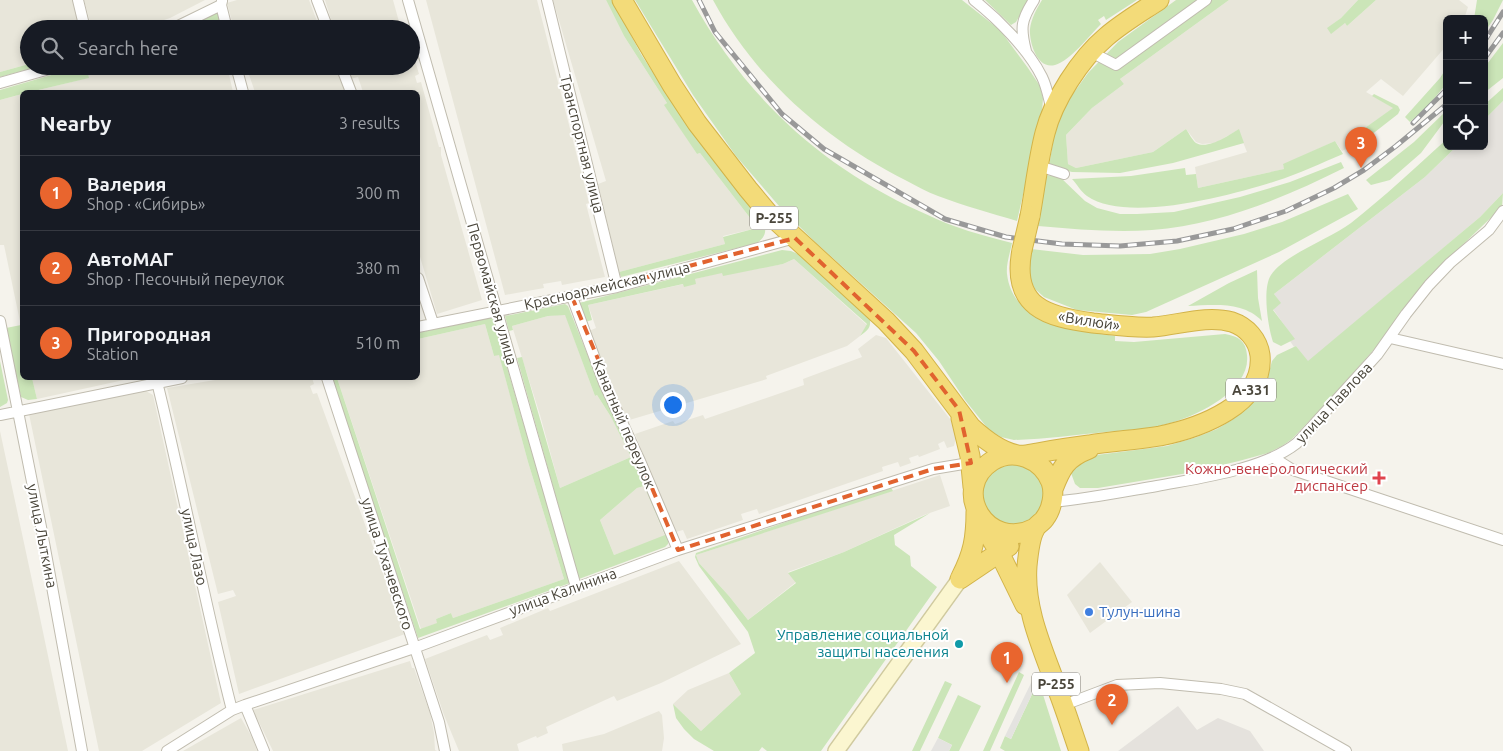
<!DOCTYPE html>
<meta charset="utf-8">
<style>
body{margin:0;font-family:Ubuntu,sans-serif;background:#242831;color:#f1f3f6}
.controls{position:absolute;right:15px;top:15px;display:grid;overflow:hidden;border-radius:8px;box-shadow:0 2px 8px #0003}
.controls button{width:45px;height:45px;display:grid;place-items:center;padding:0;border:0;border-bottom:1px solid #363941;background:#171b24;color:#f1f3f6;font:25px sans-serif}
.you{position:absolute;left:672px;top:404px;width:18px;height:18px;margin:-12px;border:4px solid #fff;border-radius:50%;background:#1a73e8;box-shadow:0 0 0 8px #1a73e833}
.badge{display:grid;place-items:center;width:32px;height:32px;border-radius:50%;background:#e9652e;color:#fff;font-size:16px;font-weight:700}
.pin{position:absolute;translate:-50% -41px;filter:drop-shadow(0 1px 2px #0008)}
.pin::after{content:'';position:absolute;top:26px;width:18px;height:15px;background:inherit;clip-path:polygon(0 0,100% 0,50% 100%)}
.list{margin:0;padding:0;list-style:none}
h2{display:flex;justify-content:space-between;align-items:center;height:65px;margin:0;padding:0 20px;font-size:21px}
h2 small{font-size:16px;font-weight:400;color:#9ea1a6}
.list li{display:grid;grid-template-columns:32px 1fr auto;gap:15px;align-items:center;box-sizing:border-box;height:75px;padding:0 20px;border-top:1px solid #363941}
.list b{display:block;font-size:19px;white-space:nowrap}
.list p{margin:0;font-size:16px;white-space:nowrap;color:#9ea1a6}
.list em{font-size:16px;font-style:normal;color:#9ea1a6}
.icon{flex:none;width:28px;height:28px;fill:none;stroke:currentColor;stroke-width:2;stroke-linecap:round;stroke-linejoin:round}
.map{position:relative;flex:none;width:1503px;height:751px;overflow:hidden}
.search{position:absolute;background:#171b24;box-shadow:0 2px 8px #0003;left:20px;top:20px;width:400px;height:55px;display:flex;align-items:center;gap:12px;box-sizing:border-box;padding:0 18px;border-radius:28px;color:#9ea1a6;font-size:19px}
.panel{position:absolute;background:#171b24;box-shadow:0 2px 8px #0003;left:20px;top:90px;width:400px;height:290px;border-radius:8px}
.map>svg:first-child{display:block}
.residential{fill:#e8e6da}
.industrial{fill:#e5e2dd}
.green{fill:#cbe5b8;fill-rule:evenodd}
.parking{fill:#e4e3e0}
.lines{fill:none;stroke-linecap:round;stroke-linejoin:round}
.street-casing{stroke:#c0bcaf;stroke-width:12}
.secondary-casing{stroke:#d0ca9f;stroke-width:18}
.highway-casing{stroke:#d2b349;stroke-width:21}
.street{stroke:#fff;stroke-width:10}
.secondary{stroke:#fbf6d0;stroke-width:15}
.highway{stroke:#f3db79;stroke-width:19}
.rail-casing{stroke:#999;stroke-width:5}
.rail{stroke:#fff;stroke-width:3;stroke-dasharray:9;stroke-linecap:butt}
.highway-bridge-casing{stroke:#d2b349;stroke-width:21;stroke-linecap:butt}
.highway-bridge{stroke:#f3db79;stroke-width:19}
.marked{fill:none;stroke:#e1632f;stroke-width:4;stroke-dasharray:10 6;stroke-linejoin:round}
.health-dot{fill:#e0444e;stroke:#fff;stroke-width:2}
.shop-dot{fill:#3f7fe0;stroke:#fff;stroke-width:2}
.culture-dot{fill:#0f9aa8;stroke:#fff;stroke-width:2}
.labels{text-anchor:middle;stroke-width:4;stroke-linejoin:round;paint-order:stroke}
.shield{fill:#fff;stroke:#807d75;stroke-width:1}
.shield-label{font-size:14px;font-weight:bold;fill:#49453a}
.street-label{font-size:15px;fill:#49453a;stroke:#fff}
.health-label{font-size:15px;fill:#be3a42;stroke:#fff;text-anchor:end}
.shop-label{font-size:15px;fill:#366cbe;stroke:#fff;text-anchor:start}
.culture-label{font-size:15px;fill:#0d838f;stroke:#fff;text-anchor:end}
</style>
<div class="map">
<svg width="1503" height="751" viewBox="0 0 1503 751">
<rect width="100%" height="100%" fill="#f5f3ec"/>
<path class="residential" d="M0,0H73L80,29H29V64L0,72Z
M84,0H205L170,18L152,24L121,29H92Z
M237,0H309L320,29H234L227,3Z
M325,0H393L401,29H334Z
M426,0H537L589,203L586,204L605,277L562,285L561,281L543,284L544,288L505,295Z
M553,0H606L624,36L667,103L665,105L697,154L700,153L754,223L753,229L723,236L725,244L619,272L598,184L606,181Z
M1229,0H1358L1341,18L1328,28L1345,23L1347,26L1376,0H1459L1468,7L1464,19H1447V45L1403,96L1381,79L1366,92L1394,108L1362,130L1366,139L1342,151L1335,141L1283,165L1285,169L1198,188L1195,167L1247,152L1238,130L1215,143L1202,144L1196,142L1186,129L1153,152L1076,168L1068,164L1066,135L1092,108L1124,84L1120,79Z
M411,48L419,74L415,76L417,83L421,82L439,147H441V155L482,300L437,314L418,250V92H363L358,77L350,79L346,66H411Z
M121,66H227L233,92H30L88,78L87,74Z
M246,66H335L345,92H255Z
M22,94V331L4,245H0V100Z
M794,259L867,325L860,336L847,346L766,376L767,379L626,421L589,331L596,328L588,305L684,284V286L695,279L723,272V275L783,264Z
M565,314L595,396L597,395L611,417L631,457L560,488L540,415L512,326L548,316Z
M485,324L494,356L499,354L528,462L564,579L453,618L451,613L436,619L438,623L421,629L337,378H418V339Z
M876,335L886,338L958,429L954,446L947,448L944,441L938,444L940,449L919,457L918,455L909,458L911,463L900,467L898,462L882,467L883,471L759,514L757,509L741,514L743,520L687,539L683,530L672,533L655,484L635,434L673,421L675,424L703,415L705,419L804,385L803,379L862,357L858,349Z
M32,378H133L37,399Z
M227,378H312L314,384L310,386L313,394L317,393L405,634L239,694L218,602L236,596L233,590L218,594L167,388Z
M146,391L153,395L221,703L142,751H99L29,414Z
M0,431L39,613L68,751H0Z
M940,475L950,506L924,515L844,552L788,572L796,582L748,620L729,596L699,563L696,555Z
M644,486L665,536L614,555L600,520L637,488Z
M679,561L741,644L661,683L617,701L614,696L546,727L548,733L537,738L536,736L517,744L519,751H459L444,715L425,659L487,635L490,640L503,635L500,628L548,608L550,611Z
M1100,562L1132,602L1090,633L1067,595Z
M410,661L412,668H414L430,713L434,733L435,750L437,751H273L253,710Z
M729,673L741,694L701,731L673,704L688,690Z
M659,711L662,715L664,738L662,751H563L562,744L604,734Z
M241,718L253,739L257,751H183Z"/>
<path class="industrial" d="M1503,101V193L1480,217L1308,362L1296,346L1294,347L1290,341L1294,339L1273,309L1280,303L1274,294L1425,177L1457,146H1484V120Z
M1178,706L1197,730L1218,718L1250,731L1264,751H1118Z"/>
<path class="green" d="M606,0H612L641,54L670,99L699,141L763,221C767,230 766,237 757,243L621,277L619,272L725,244L723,237L753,229L754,223L700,153L697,154L664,105L667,103L624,36Z
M635,0H692C744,95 820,166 919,211C931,216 942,222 954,226C973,233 993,238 1012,243C1010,253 1006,264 1007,274C1013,325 1075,330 1115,336V341L1134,342L1225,334C1238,336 1246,341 1247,355C1251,389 1201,414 1174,422C1152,429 1128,430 1106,432C1075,435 1045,439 1014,440L1001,437L989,430L965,400L939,361L916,333L814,241L779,206L736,156L693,95Z
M713,0H962L1000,30L1028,68L1040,86L1043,98L1042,112L1017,221C991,213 964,206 938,196C927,192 917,186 907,181C827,141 756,80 713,0Z
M985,0H1029L1016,22L1011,25Z
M1042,0H1137L1106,20L1104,16L1098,20L1101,24C1090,35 1070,61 1055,65C1037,70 1029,42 1030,29C1031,19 1037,8 1042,0Z
M1176,0H1229L1120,79L1124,84L1092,108L1066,135L1068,164L1076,168L1153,152L1186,129C1189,133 1192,140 1196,143C1208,150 1229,135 1239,129L1244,143L1173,163L1120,173L1072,172L1049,166L1056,124L1070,98L1088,73L1118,42Z
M1358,0H1376L1347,26L1345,23L1331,34L1327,28L1341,18Z
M1477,0H1503L1493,20L1484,33V19H1474Z
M217,13L219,14L223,29H184Z
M1503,43V78L1484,93V68Z
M29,64V66H40L0,77V72Z
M82,66H121L88,74L89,78L30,92H22V94L0,100V90Z
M1447,67V83L1428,106L1410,122L1405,117L1440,78Z
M1503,88V101L1484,120V105Z
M1374,94L1398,106L1400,110L1398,114L1366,139L1362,130L1393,108L1372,96Z
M1447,110V118L1421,153L1390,180L1371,185L1366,180L1414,142Z
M1447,139V146H1457L1425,177L1274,294L1281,303L1273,310L1295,339L1281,346L1273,342C1268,327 1262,288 1271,275C1284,255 1331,238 1351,223C1384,197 1416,167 1447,139Z
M1335,141L1343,154C1321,163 1299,174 1276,181C1232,195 1127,224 1087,196C1081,192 1077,184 1072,179L1131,176L1185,168L1186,175L1196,174L1198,188L1284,169L1283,164Z
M1341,162L1344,168C1284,198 1219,225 1152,230C1114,233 1076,229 1038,226L1046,175L1060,177L1085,201L1097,208L1120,214H1137L1174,212L1240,197L1290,182Z
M1503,193L1502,207L1452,255L1393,328L1331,398L1292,439L1282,446L1268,453L1239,461L1188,473L1098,488H1080L1075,484L1071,473L1074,465L1089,456L1167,446L1197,437L1217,429L1232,420L1252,403L1259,393L1269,372L1272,361L1277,355L1296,346L1308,361L1480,217Z
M1348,194L1358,209L1279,252L1146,312L1132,315L1077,310L1044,297L1035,289L1029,278L1031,249L1083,255L1150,254L1180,249L1244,234L1282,222Z
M782,250L791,251L798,254L870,320C871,328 867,331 860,336L867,324L794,259L783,264L723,276L722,273L695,279L696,284L684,287L683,284L588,305L592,320L585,322L579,303Z
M1257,270L1258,298L1262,321C1243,301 1213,305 1188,306L1229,283Z
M565,304L568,306L604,396L612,409L669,539L668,544L665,547L579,579L517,358L522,357L560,488L631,457L611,417L597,395L595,396L565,315L548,316L512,326L513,330L509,331L505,316ZM644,486L665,535L614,555L600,520L637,488Z
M492,316L570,583L418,638L331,378H337L420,629L437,623L436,619L451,613L453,618L564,579L528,462L499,355L494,356L485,324L418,339V333Z
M21,325L22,378H32L37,399L28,400L21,397L6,328Z
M0,361L8,400L7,403L0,407Z
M1010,462L1035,470L1047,494L1038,518L1008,528L984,510L982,485L992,469Z
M890,486L893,491L696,555L699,563L729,596L748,620L796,583L788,573L844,552L930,513L894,535L895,545L910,556L911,566L937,587L821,751H767L762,747L759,751H714L694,739L684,729L676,718L673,704L701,731L741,694L729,673L755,653L748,632L699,566L695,557L696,553Z
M1019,672L1024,675L990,751H983Z
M1038,679L1061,751H1005L1000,748L1005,736L1011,739L1034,690L1032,681Z
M945,681L952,684L920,751H912Z
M958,695L981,706L959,751H949L952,745L938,738Z"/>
<path class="parking" d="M1032,681L1034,690L1011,739L1005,736Z
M938,738L952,745L949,751H931Z"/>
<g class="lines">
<defs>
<path id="street" d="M78,0L85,29
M317,0L328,29
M408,0L576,587
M547,0L617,287
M974,0C998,19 1028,49 1042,77C1047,87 1049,100 1052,110
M222,1L221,5L227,29
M172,29L221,5
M1026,51C1020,28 1021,20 1034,0
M1091,52L1116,65L1206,0
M236,66L243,92
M341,66L351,92
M0,83L60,66
M1039,166L1064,174
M418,278L433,323
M572,297L604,383L640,461L678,550
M0,321L42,532L82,751
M418,327L617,287L795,238
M1390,338L1503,364
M327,378L439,722L445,751
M157,382C184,491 204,602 232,710
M0,415L182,378
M1274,458L1293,470L1503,540
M1052,502C1087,499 1122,492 1157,486C1199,478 1263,470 1297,443L1377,355L1406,314L1429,285L1450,263L1489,230L1503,211
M245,705L264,751
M1064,705L1117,685L1160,683L1221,689L1245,694L1346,751
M167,751L232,710L245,705L414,648L678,550L933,469L975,462"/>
<path id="secondary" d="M836,751L960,579"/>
<path id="highway" d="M622,0L672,85L697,123L748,189L768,213L886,321L914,351L971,427C984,439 1000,452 1018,455C1024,456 1031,454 1037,453C1054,450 1072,447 1089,445C1113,441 1137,440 1160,436C1199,428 1265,405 1260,355C1258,340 1247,327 1232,322C1206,315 1179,325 1153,327C1133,328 1113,325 1093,323C1047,317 1011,307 1022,250
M1030,216C1035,189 1038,160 1045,133C1053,101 1080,59 1106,37C1122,23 1141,12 1159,0
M961,418L970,456L973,487
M1053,489C1061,468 1066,458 1089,449
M982,523L999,552L1025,605
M1035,528C987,553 949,489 992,461C1014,447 1042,459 1051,482C1055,493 1052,509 1045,518C1043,522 1036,525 1035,529C1030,537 1028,556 1027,566C1024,607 1041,645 1055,683C1064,705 1071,728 1079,751
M961,577C973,554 976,538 976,512
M960,579L1009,546"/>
</defs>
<use href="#street" class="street-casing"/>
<use href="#secondary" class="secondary-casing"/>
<use href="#highway" class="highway-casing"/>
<use href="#street" class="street"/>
<use href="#secondary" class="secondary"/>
<use href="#highway" class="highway"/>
<defs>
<path id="rail" d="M699,0L715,32L782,114L824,149L945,219L1006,237L1062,244L1120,246L1177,241L1233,229L1286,211L1334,188L1364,170L1396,146L1447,104
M1484,42L1503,12
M1484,59L1503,33
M1413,123L1447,89"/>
</defs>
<use href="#rail" class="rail-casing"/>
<use href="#rail" class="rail"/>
<defs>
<path id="highway-bridge" d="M1022,250L1030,216"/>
</defs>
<use href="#highway-bridge" class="highway-bridge-casing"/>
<use href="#highway-bridge" class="highway-bridge"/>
</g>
<path class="marked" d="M795,238L914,351L959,410L971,463L933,469L678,550L572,297Z"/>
<path class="health-dot" d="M1376.5 470.5h5v5h5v5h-5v5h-5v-5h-5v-5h5z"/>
<circle class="shop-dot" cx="1089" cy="612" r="5"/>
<circle class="culture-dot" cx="959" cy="644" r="5"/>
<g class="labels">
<g class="shield">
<rect x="750" y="206.5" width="48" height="23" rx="4"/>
<rect x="1226" y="378.5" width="50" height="23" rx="4"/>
<rect x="1032" y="672.5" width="48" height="23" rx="4"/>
</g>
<g class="shield-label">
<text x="774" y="223">Р-255</text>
<text x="1251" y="395">А-331</text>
<text x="1056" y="689">Р-255</text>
</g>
<g class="street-label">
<text transform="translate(582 144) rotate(76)" y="5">Транспортная улица</text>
<text transform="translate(607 286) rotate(-13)" y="5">Красноармейская улица</text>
<text transform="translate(492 294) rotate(74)" y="5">Первомайская улица</text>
<text transform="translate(1089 321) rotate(9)" y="5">«Вилюй»</text>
<text transform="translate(1334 403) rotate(-47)" y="5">улица Павлова</text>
<text transform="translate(624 424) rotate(67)" y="5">Канатный переулок</text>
<text transform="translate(42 536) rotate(79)" y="5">улица Лыткина</text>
<text transform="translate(194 547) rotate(78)" y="5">улица Лазо</text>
<text transform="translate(387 564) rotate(72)" y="5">улица Тухачевского</text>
<text transform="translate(563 592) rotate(-20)" y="5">улица Калинина</text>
</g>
<g class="health-label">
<text x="1368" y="474">Кожно-венерологический<tspan x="1368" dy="17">диспансер</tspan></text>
</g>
<g class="shop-label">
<text x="1099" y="617">Тулун-шина</text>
</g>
<g class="culture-label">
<text x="949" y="640">Управление социальной<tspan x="949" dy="17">защиты населения</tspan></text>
</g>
</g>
</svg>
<div class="controls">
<button>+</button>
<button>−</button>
<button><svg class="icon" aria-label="locate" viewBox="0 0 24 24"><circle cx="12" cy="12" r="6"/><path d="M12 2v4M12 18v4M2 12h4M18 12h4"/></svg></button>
</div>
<div class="you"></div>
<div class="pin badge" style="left:1007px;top:683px">1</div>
<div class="pin badge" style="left:1112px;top:725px">2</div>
<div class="pin badge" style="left:1361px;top:168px">3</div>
<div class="search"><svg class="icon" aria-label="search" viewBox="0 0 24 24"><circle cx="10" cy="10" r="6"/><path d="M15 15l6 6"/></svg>Search here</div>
<section class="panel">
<h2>Nearby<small>3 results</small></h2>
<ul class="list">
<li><span class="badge">1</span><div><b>Валерия</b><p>Shop · «Сибирь»</p></div><em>300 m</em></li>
<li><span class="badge">2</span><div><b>АвтоМАГ</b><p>Shop · Песочный переулок</p></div><em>380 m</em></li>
<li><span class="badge">3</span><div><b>Пригородная</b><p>Station</p></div><em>510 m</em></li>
</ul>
</section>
</div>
